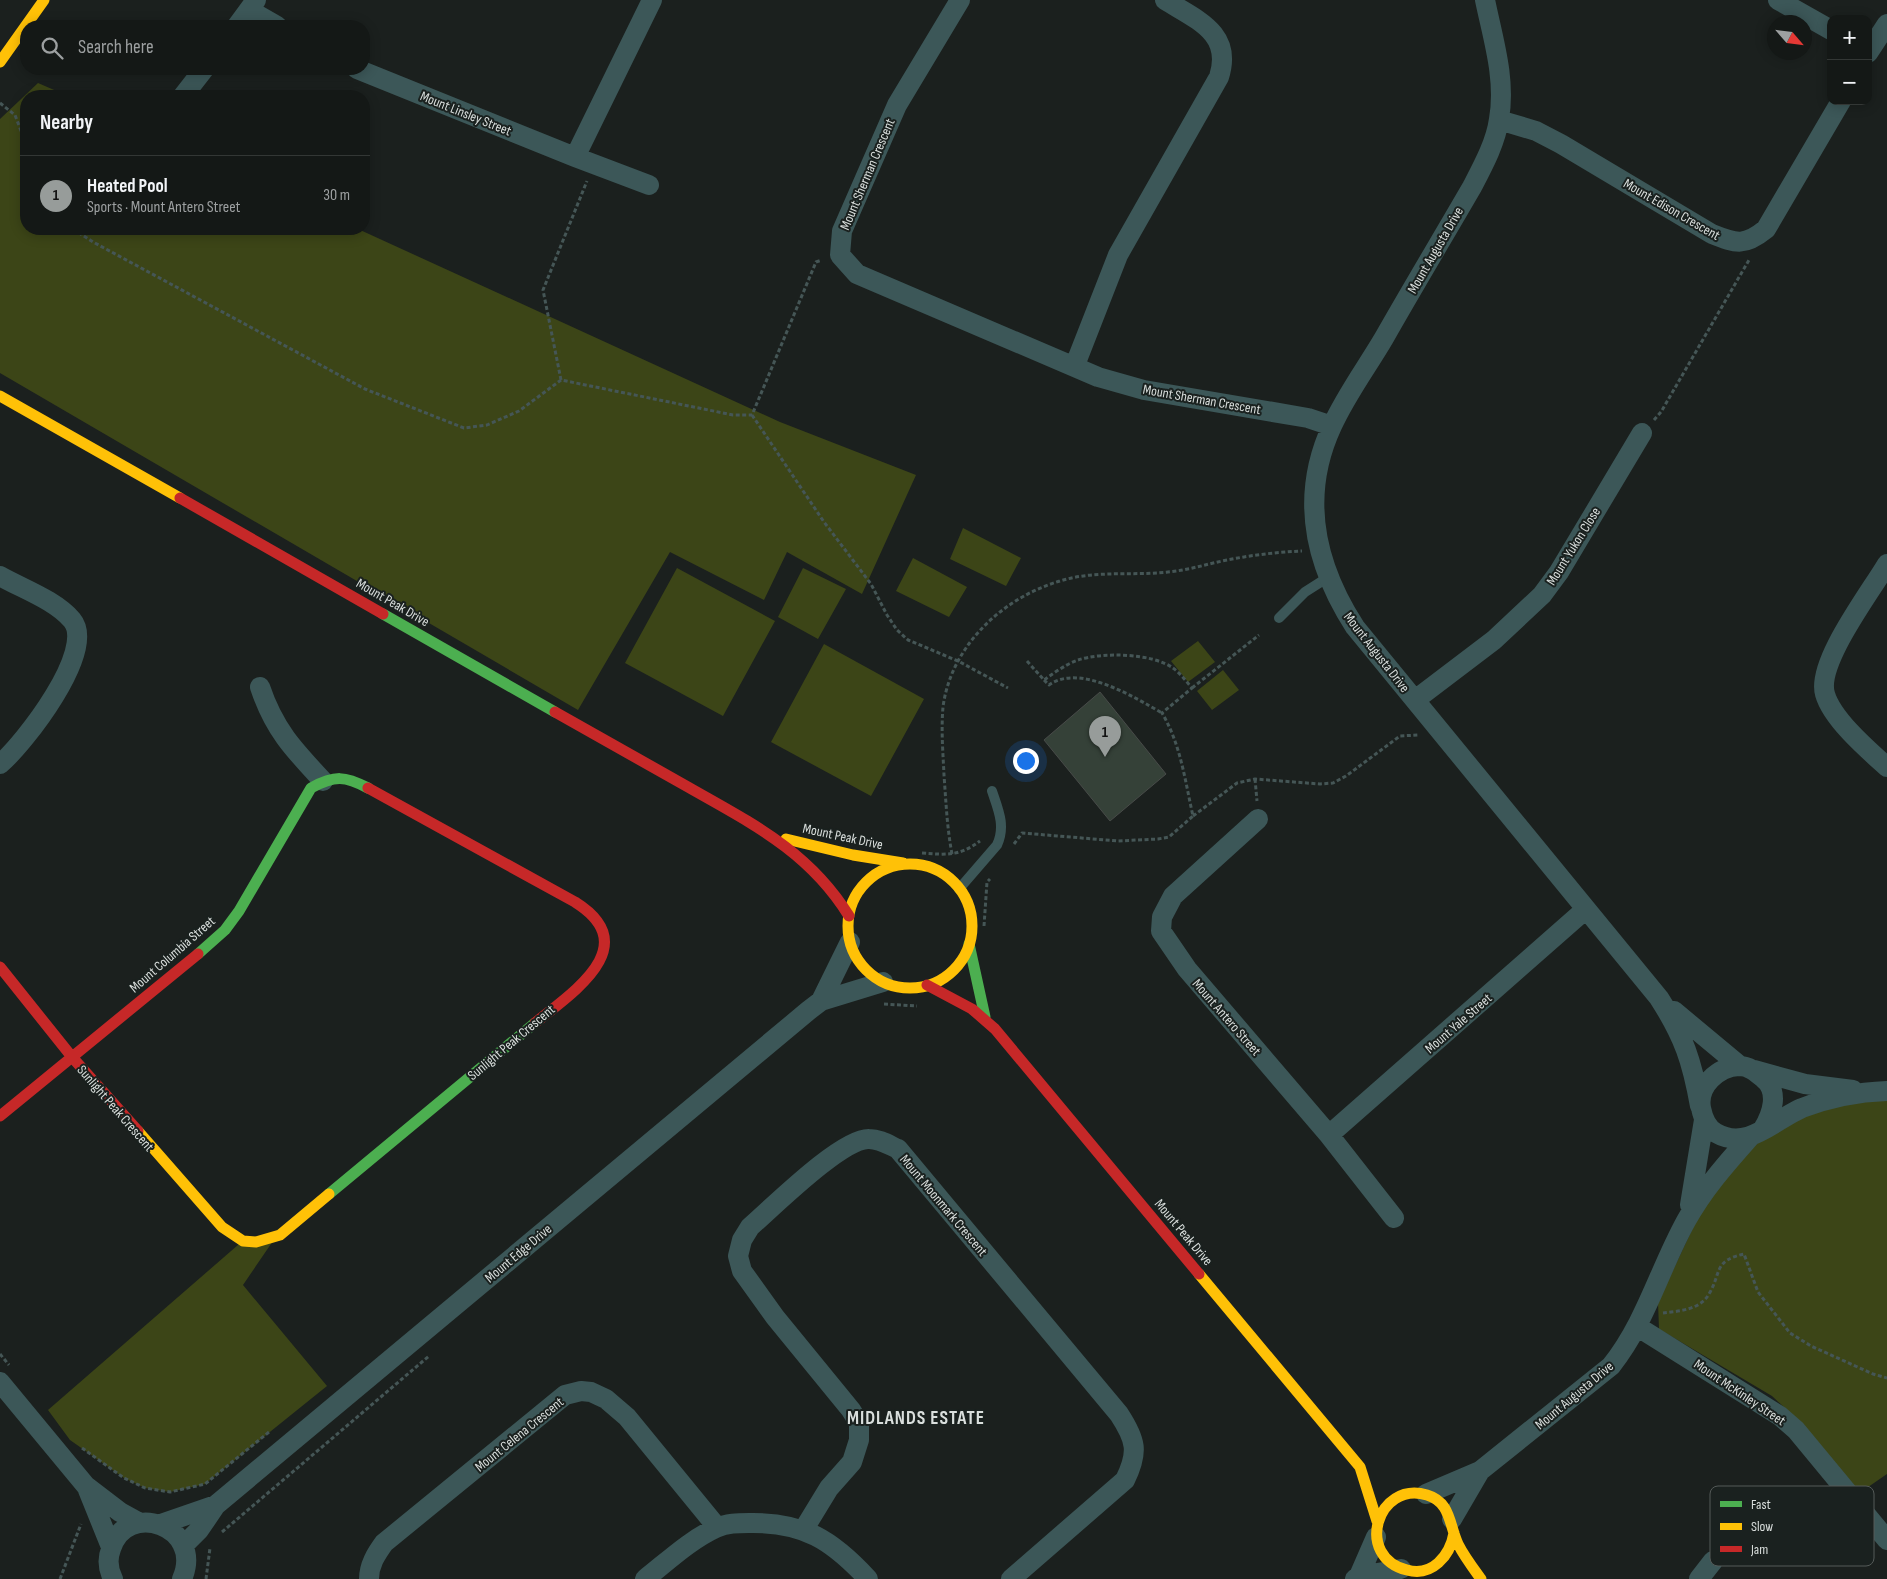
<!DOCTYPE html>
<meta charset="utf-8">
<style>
body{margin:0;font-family:"Sofia Sans Condensed",sans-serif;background:#1d211f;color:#f1f3f6}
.controls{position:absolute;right:15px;top:15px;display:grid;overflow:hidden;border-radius:10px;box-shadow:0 2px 12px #0003}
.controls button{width:45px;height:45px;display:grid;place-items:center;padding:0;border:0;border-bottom:1px solid #333735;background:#141816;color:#f1f3f6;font:25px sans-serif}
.compass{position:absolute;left:1767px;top:15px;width:45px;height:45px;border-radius:50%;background:#141816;box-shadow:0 2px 12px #0003;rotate:118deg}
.you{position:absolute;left:1025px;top:760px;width:18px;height:18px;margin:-12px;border:4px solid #fff;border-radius:50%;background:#1a73e8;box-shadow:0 0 0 8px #1a73e833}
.badge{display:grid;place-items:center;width:32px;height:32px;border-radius:50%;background:#979c9a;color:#111;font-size:16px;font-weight:700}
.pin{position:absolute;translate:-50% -41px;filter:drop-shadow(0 1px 2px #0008)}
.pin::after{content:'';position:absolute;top:26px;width:18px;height:15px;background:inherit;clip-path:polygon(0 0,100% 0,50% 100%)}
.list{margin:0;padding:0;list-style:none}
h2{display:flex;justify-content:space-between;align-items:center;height:65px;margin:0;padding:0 20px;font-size:21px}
h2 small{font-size:16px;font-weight:400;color:#9da0a1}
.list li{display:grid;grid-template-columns:32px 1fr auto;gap:15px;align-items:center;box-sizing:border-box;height:80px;padding:0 20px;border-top:1px solid #333735}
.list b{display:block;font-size:19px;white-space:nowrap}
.list p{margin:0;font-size:16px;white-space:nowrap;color:#9da0a1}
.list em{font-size:16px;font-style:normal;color:#9da0a1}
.icon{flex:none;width:28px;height:28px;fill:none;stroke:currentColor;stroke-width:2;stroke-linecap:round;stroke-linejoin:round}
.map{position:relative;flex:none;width:1887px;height:1579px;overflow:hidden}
.search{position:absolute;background:#141816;box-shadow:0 2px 12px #0003;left:20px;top:20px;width:350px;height:55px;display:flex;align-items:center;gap:12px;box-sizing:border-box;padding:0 18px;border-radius:20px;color:#9da0a1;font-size:19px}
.panel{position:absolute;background:#141816;box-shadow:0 2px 12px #0003;left:20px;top:90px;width:350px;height:145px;border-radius:20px}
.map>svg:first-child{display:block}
.green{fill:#3c4517}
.building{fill:#354138;stroke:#484b49}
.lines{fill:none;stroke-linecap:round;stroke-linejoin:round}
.path{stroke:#455656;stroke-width:3;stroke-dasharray:4 2.5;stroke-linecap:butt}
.lane{stroke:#3c5758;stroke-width:10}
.street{stroke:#3c5758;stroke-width:20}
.fast{stroke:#4caf50;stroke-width:11}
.slow{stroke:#ffc107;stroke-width:11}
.jam{stroke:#c62828;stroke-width:11}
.labels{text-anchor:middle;stroke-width:4;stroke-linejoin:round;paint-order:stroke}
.street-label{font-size:14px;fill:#dadfdd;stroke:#1a211f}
.district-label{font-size:19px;font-weight:bold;letter-spacing:1px;fill:#dadfdd;stroke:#1a211f}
.key{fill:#1a211f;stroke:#545a58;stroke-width:1}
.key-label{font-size:14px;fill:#dadfdd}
</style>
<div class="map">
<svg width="1887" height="1579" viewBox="0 0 1887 1579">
<rect width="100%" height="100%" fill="#1b201e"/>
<path class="green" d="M38,83L68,96H26V229H358L780,422L916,475L862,594L787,552L764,600L670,552L578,710L0,373V119Z
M963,528L1021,558L1006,586L950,559Z
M913,558L967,587L949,617L896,591Z
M677,568L775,621L723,716L625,663Z
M803,568L846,589L818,639L778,617Z
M1198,641L1215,662L1188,682L1171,661Z
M824,644L924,699L871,796L771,742Z
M1223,670L1239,690L1212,710L1197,691Z
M1859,1100H1887V1474L1858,1494L1799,1421L1772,1396L1659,1329L1658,1302L1707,1198L1764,1136L1813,1113Z
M246,1238L273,1241L243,1285L327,1386L205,1484L170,1492L145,1488L124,1478L70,1440L48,1410Z"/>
<path class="building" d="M1100,692L1166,774L1110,821L1044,740Z"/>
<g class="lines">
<path class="path" d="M0,103L15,115L26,144
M73,229L93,242L365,389L464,428L487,425L519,411L561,380L733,415H752L816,262L822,260
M561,380L543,290L587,181
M752,415L824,522L871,584L887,615L897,630L908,640L958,661L1008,688
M1654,420L1661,412L1749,260
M1044,680L1049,685C1079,663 1134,697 1162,713
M1192,688L1259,635
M1255,779L1257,801
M1193,816L1237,783L1255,779L1320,784L1333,783L1346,776L1400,736L1418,735
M1014,844L1022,833L1118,841L1158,839L1169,837L1193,816C1185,781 1181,745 1162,713L1192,688C1186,681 1180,673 1173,668C1152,653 1102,652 1078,660C1066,664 1054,673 1044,680L1026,660
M922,853C947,855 960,856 980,841
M952,854C947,828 946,802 944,775C943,753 941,730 943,707C951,646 1002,598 1060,581C1095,570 1132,576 1168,572C1189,570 1207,564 1227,560C1252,555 1278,552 1302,551
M984,926L987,882L990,879
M884,1004L917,1006
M1663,1313C1679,1311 1700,1310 1709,1294C1722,1272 1713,1261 1744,1254L1758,1292L1790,1333L1811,1346L1873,1374L1887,1378
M0,1354L9,1365
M82,1448L124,1478L145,1488L170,1492L205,1484L269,1432
M222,1532L429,1356
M60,1579L81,1524
M206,1579L210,1548"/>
<path class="lane" d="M1279,618L1305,592L1327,578
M959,889L997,845C1006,826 998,809 992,791"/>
<path class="street" d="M960,0L897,105L842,231L840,255L857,274L871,280L1098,377L1144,390L1308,418L1332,426
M1485,0C1493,39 1506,79 1499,119C1496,142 1483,166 1472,187C1443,237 1413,287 1384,338C1367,367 1346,395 1332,426C1299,497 1315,565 1355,627L1659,998C1684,1037 1692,1061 1700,1106
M1778,0L1831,30
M249,10L277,26
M237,26L256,0
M1868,53L1887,24
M357,69L575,157L649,185
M183,96L204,69
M1499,120L1536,131L1561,144L1712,234C1737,244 1745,246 1766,229L1841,101
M575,157L652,0
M1075,365L1118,255L1219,77C1233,33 1197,20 1165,0
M1887,564C1870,593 1816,663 1825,694C1832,719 1868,750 1887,767
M0,576C23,589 55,600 72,620C97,650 24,744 0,764
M260,687C274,729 293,749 323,781
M1415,700L1494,640L1542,595L1559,572L1642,433
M1258,819L1173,896L1162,917L1161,931L1187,969L1329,1135L1394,1218
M821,1001L850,942
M1674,1011L1740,1066
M1754,1070L1805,1084L1853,1090
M1763,1129C1772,1114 1780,1091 1763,1078C1756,1072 1749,1066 1739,1066C1718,1067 1697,1086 1701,1108C1703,1118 1707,1128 1716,1133C1747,1151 1774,1120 1802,1108C1828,1098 1859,1092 1887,1091
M1329,1135L1586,909
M1690,1205L1704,1120
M1638,1327L1780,1416L1796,1430L1887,1540
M0,1382L86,1486L120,1512L140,1523
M88,1490L111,1547
M1426,1494L1480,1471L1611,1366C1646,1322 1659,1270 1686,1221C1703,1190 1726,1164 1750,1137
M1452,1519L1480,1471
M161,1524L216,1505
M804,1529L829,1488L852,1462L859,1440V1423L851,1410L775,1317L742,1271L738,1256L742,1240L750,1227C773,1207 842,1138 869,1139C880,1139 889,1145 898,1149L1119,1414C1136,1440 1139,1452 1125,1480L1011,1579
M183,1546L199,1530L216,1505L808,1011L821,1001L883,982
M1359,1576L1401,1569
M113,1579C108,1569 107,1559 111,1549C126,1499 205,1526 182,1579
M369,1579C369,1565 376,1554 384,1543L565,1395L581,1391L591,1392L606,1399L627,1417L717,1527
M645,1579C668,1561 690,1540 716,1528C727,1523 738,1523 749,1523C804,1522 832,1540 868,1579
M1355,1579L1359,1576L1376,1537
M1699,1579L1713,1561"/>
<path class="fast" d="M383,614L555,712
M969,944L985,1017
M198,954L225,930L239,911L311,788C335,775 345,776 368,788
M329,1194L535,1023"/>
<path class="slow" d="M0,62L44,0
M0,396L180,498
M786,839L853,855L903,863
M848 926a62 62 0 1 1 124 0a62 62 0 1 1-124 0Z
M138,1131L222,1227L243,1241L256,1242L280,1235L329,1194
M1199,1274L1360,1467L1377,1521
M1454,1533C1450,1556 1432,1577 1407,1570C1354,1557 1377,1480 1427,1495C1451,1502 1449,1525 1458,1544C1464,1556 1473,1568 1481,1579"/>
<path class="jam" d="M180,498L383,614
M555,712C599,737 643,762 688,787C751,823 809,851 849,916
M368,788L575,902C645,946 573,992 535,1023
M0,967L72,1057L138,1131
M927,985L972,1009L995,1029L1199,1274
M0,1116L198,954"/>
</g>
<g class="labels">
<g class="street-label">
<text transform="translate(466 113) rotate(22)" y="5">Mount Linsley Street</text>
<text transform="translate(867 174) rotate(-67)" y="5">Mount Sherman Crescent</text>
<text transform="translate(1672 209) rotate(30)" y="5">Mount Edison Crescent</text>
<text transform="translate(1435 250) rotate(-60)" y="5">Mount Augusta Drive</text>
<text transform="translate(1202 399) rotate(10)" y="5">Mount Sherman Crescent</text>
<text transform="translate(1573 546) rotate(-58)" y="5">Mount Yukon Close</text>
<text transform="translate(393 602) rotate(30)" y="5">Mount Peak Drive</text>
<text transform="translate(1377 652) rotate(52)" y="5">Mount Augusta Drive</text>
<text transform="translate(843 836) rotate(12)" y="5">Mount Peak Drive</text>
<text transform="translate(172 954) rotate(-41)" y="5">Mount Columbia Street</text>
<text transform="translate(1227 1017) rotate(49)" y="5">Mount Antero Street</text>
<text transform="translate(1458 1023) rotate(-41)" y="5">Mount Yale Street</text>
<text transform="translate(511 1042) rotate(-40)" y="5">Sunlight Peak Crescent</text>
<text transform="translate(116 1108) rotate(49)" y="5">Sunlight Peak Crescent</text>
<text transform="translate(944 1205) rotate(50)" y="5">Mount Moonmark Crescent</text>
<text transform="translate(1184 1232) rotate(50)" y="5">Mount Peak Drive</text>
<text transform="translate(518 1253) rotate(-40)" y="5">Mount Edge Drive</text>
<text transform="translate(1740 1392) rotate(34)" y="5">Mount McKinley Street</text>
<text transform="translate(1574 1395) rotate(-40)" y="5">Mount Augusta Drive</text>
<text transform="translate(519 1434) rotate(-39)" y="5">Mount Celena Crescent</text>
</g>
<g class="district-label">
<text x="916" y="1424">MIDLANDS ESTATE</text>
</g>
</g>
<rect x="1710" y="1486" width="164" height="80" rx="8" class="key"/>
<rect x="1720" y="1501" width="22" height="6" fill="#4caf50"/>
<rect x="1720" y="1523" width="22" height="7" fill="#ffc107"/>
<rect x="1720" y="1546" width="22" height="6" fill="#c62828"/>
<g class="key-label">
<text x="1751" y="1509">Fast</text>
<text x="1751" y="1531">Slow</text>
<text x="1751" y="1554">Jam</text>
</g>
</svg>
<div class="controls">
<button>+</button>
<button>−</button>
</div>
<svg class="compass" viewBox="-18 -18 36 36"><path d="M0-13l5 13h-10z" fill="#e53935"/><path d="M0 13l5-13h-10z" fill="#9da0a1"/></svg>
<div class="you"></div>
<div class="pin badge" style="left:1105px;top:757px">1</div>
<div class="search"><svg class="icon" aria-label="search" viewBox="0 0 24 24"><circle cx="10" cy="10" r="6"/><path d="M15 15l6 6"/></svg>Search here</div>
<section class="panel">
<h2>Nearby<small></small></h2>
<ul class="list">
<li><span class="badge">1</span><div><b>Heated Pool</b><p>Sports · Mount Antero Street</p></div><em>30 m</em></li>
</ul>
</section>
</div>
